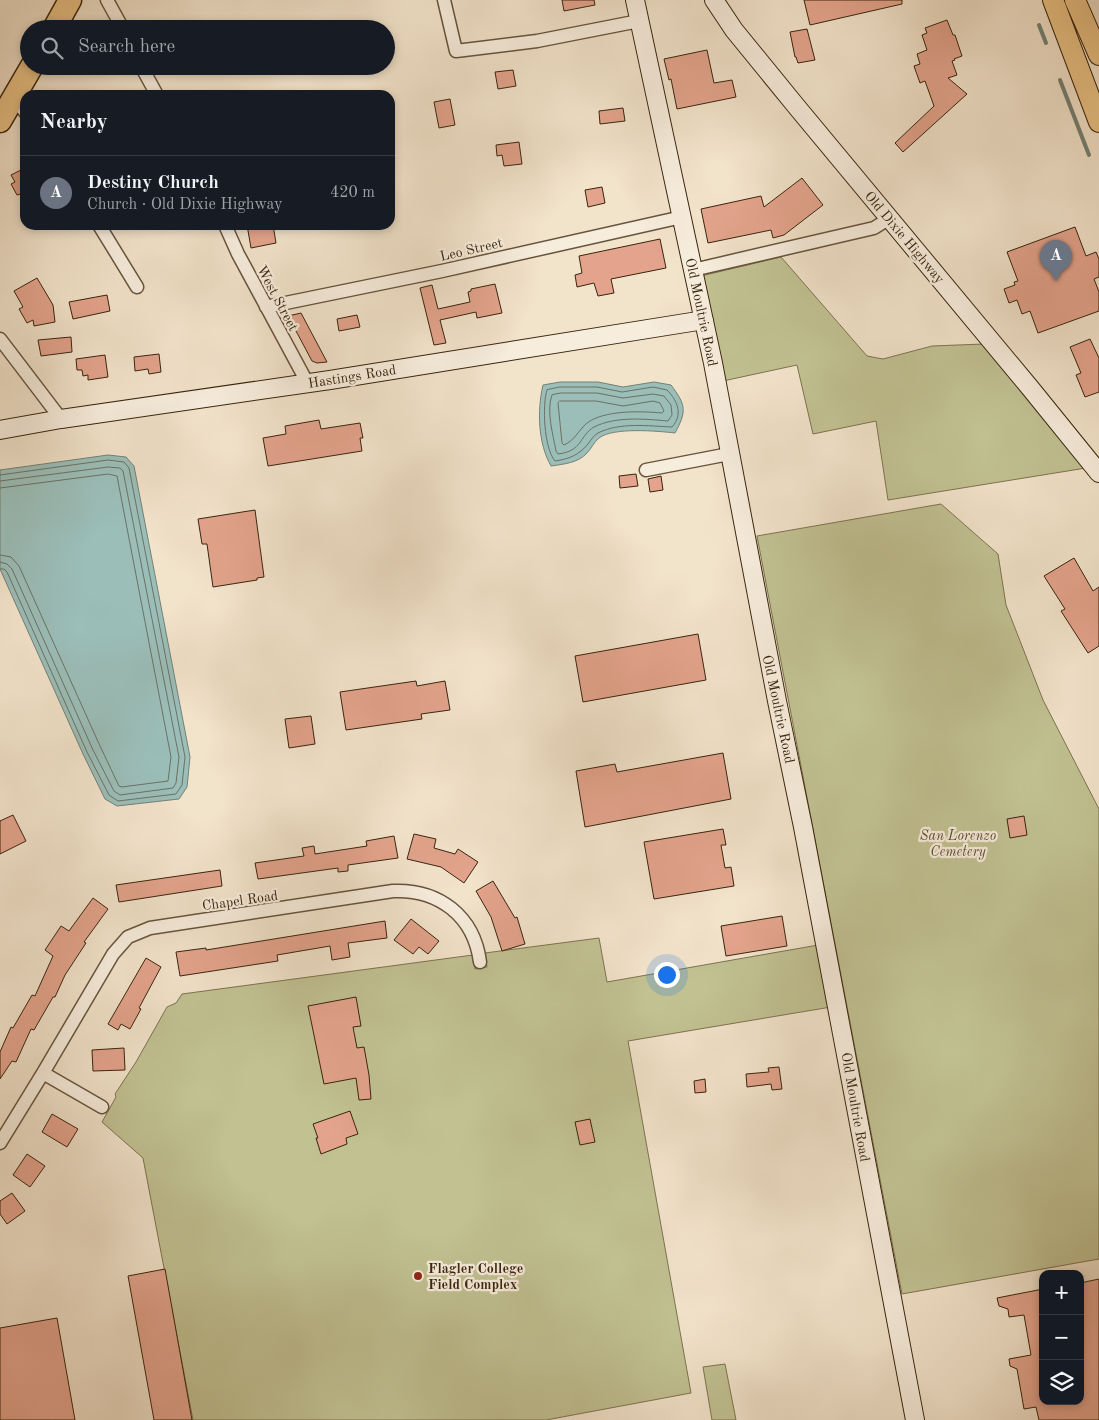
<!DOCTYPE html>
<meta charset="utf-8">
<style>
body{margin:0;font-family:"Old Standard TT",serif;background:#242831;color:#f1f3f6}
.controls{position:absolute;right:15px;bottom:15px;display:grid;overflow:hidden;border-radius:10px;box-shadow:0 2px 8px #0003}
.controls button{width:45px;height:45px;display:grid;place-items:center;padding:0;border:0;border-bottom:1px solid #363941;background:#171b24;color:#f1f3f6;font:25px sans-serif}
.you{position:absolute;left:666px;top:974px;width:18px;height:18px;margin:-12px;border:4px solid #fff;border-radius:50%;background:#1a73e8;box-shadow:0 0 0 8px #1a73e833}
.badge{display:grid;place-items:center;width:32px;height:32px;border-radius:50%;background:#7c3aed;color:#fff;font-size:16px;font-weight:700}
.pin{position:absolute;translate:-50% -41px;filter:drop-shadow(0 1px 2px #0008)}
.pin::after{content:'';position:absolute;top:26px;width:18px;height:15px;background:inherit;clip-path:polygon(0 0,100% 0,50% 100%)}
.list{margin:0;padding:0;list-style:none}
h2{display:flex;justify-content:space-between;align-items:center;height:65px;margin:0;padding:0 20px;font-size:21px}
h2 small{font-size:16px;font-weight:400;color:#9ea1a6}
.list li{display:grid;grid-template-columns:32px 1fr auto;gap:15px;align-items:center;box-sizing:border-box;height:75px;padding:0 20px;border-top:1px solid #363941}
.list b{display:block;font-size:19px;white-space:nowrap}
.list p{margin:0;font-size:16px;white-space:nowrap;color:#9ea1a6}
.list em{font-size:16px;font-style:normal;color:#9ea1a6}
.icon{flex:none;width:28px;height:28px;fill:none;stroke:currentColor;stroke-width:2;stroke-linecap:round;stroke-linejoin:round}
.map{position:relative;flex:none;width:1099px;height:1420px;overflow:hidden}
.search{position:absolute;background:#171b24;box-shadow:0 2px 8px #0003;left:20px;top:20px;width:375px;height:55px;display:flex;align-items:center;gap:12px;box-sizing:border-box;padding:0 18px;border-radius:28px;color:#9ea1a6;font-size:19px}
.panel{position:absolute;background:#171b24;box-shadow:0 2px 8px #0003;left:20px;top:90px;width:375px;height:140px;border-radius:15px}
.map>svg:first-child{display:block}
.green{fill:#c1c192;stroke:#7c7350}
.water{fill:#9bbeb9;stroke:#738174}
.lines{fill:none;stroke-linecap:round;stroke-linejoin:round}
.shore{stroke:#6a7263;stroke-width:1}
.stream{stroke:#738174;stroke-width:4}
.building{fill:#e3a38c;stroke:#38250d}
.street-casing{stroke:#66543c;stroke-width:15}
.secondary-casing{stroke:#38250d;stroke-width:20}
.primary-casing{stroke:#38250d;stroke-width:22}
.highway-casing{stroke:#38250d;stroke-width:25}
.street{stroke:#f7eddd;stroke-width:12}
.secondary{stroke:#f7eddd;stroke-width:18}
.primary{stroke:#e9c286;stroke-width:20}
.highway{stroke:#e9c286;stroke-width:22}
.poi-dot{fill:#8f2418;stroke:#f7eddd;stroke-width:2}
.labels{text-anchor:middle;stroke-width:4.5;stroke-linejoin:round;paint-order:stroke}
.street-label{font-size:14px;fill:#38250d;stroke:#f7eddd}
.park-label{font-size:14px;font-style:italic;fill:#5a4c2e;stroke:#f7eddd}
.poi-label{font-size:14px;font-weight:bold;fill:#38250d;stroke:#f7eddd;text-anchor:start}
</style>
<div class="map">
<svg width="1099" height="1420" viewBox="0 0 1099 1420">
<rect width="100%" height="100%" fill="#f2e3cb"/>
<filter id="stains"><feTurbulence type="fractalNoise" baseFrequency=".004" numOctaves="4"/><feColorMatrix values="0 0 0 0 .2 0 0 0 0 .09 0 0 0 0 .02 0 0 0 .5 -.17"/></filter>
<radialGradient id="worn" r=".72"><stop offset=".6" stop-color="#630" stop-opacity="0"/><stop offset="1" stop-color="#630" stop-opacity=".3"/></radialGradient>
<path class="green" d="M781,257L867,356L883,359L932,346L984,344L1086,468L888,500L876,421L813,434L797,365L723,381L701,276Z
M941,504L998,554L1006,605L1043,700L1099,809V1259L902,1294L757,536Z
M599,938L607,982L824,944L837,1006L628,1041L691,1393L546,1420H193L143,1158L102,1122L116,1097L115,1094L136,1062L167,1007L176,1003L182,994L473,955L475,969L487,967L485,953Z
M725,1364L736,1420H712L703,1367Z"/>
<path class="water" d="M560,382H598L623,387L654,382L671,385C686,405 687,411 675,433C658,431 613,427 599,438C594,442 591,449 587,453C578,463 564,464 551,466C538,443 537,411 543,385Z
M108,455L126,457L134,466L190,757L187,787L179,799L117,806L105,799L83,754L0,569V470Z"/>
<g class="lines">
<path class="shore" d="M560,387H597L622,392L653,387L667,390C678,401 683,415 672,427C648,426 620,422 598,433C594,435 591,440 588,444C579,455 569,459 555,461C544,448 542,405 547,390Z
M561,393H597L623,398L653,394L664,396L671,405L672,415L668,421C645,419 616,416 594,427C579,436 583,451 558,454L556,451C553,434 546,411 552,395Z
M560,401H596L623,406L653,401L660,403L664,411L662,413C641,411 604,410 587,423C578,431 575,440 564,445L562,443L558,403Z
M0,475L108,460L124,462L129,468L185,757L182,785L176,794L118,801L109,795L87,752L7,572L4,569H0
M0,481L108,467L120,468L123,471L179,757L176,783L173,788L120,795L114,791L93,750L12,569L7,564L0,562
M0,488L108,474L117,476L171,757L168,781L122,787L119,786L100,746L19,566L11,557L0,555"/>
<path class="stream" d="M1039,25L1046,43
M1060,80L1089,155"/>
</g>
<path class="building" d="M562,0H594L595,5L564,11Z
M804,0H902V4L810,25Z
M947,20L953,35H955L962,56L954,59L955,60L952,61L957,75L948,78L967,94L903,152L895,143L934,106L925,81L920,83L914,66L920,64L917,54L927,50L922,35L927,33L925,28Z
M807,29L815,60L798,63L796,57H795L790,32Z
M707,50L714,83L732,80L736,97L677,109L671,79L669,80L664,59Z
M513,70L516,86L498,89L495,72Z
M450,99L455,125L439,128L434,102Z
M623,108L625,121L600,124L599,111Z
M519,142L522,164L504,166L502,155L497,156L496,145Z
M25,168V203L21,194L17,195L11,184L15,182L11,175Z
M802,178L823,205L784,235L773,238L771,230L708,243L701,209L761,196L764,207Z
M602,187L605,203L588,207L585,190Z
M247,225H273L276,243L251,248Z
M1075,227L1086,256L1096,252L1099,259V277L1094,279L1099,292V311L1038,333L1030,311L1022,314L1017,300L1009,303L1004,289L1015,285L1014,282L1018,281L1007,252Z
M660,239L666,268L611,279L614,293L598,296L594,283L577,287L575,275L582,273L579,256Z
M37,278L53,305L55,322L34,326L33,320L27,323L19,309L23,307L14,291Z
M495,284L502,313L477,318L476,312L440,320L446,343L434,345L420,288L432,285L438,309L470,302L468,292L471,291V289Z
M107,295L110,311L73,319L69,302Z
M301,313L327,362L317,363L312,361L288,316Z
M357,315L360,327L339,331L337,319Z
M71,337L72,352L41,356L38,340Z
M1090,339L1099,358V392L1085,397L1076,375L1081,373L1070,347Z
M159,354L161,372L149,374L148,369L135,371L134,357Z
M105,355L108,377L88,380V375L83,376L82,370H77L76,359Z
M319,420L321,429L360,423L363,438H360L362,451L268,466L263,438L286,434L285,426Z
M636,474L638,486L620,488L619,476Z
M661,476L663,490L650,492L648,479Z
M255,510L264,577L257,578V580L213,587L207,544H202L198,519Z
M1074,558L1093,591L1099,587V646L1088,653L1061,611L1065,609L1044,576Z
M698,634L706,680L583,702L575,656Z
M416,681L417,686L445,681L450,710L421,714L422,719L346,730L340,692Z
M311,716L315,744L289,748L285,719Z
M723,753L731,799L585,827L576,771L615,764L617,772Z
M13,815L26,841L0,854V821Z
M1024,816L1027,835L1010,838L1007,819Z
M723,829L726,845H721L725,868L731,867L734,886L654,899L644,842Z
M414,834L436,839L434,848L455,854L458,849L478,862L464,883L441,867L407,859Z
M394,836L398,858L348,865V871L338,872V868L258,879L255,863L304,856L302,848L314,846L315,854L367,846L366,841Z
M220,870L222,886L119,902L116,885Z
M493,881L515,918L517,917L525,944L502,951L491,917L476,891Z
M93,898L108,909L84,942L86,943L65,975L55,997H53L34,1030L31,1029L16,1062L12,1061L0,1079V1052L11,1027L13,1028L32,995L35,996L53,956L45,950L61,926L69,931Z
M782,916L787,946L726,956L721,926Z
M411,919L439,941L428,954L419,947L413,954L394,940Z
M385,921L387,938L348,943L350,957L332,960L330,946L277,955L278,961L180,976L176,952L206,948V950Z
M146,958L161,967L139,1008L141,1009L130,1029L121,1024L118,1030L108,1024Z
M356,997L361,1026L353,1027L357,1048L364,1047L369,1075L371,1099L359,1100L356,1078L324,1084L308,1006Z
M124,1048L125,1070L93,1071L92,1050Z
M779,1067L782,1089L772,1090L771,1084L747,1087L746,1074L769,1072L768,1068Z
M705,1079L706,1092L695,1093L694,1081Z
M350,1111L358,1134L346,1138L347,1144L321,1154L316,1138H318L313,1124Z
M52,1114L78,1129L67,1147L42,1132Z
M590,1119L595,1142L580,1145L575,1122Z
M27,1154L45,1166L30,1187L13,1175Z
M12,1193L25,1211L7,1224L0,1214V1201Z
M165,1269L192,1420H154L128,1276Z
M1099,1279V1420H1039L1036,1407L1024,1409L1017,1369L1010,1366L1009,1359L1031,1355L1024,1315L1009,1317L1008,1309L999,1306L997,1298L1043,1289V1401H1080V1283Z
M57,1318L75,1420H0V1328Z"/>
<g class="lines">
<defs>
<path id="street" d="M107,0L123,29
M444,0L456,51L537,41L639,21
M141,66L157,95
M14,98L25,112
M99,225L137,287
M225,225L238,254L308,384
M693,270L874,228L890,218
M266,307L442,271L682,217
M0,339L61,419
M646,470L729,454
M43,1073L102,1107
M0,1143L43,1073L113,954L128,937L150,928L393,891C439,889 474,916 480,962"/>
<path id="secondary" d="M635,0L713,363L777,701L803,827L915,1420
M714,0L734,30L796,106L1031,389L1099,473
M0,430L61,419L330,380L704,320"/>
<path id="primary" d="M1053,0L1099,122
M1075,0L1099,55"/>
<path id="highway" d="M54,29L70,0
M0,121L32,66"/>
</defs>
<use href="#street" class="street-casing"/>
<use href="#secondary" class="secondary-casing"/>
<use href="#primary" class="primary-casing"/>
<use href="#highway" class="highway-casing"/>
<use href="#street" class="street"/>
<use href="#secondary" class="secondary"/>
<use href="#primary" class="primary"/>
<use href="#highway" class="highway"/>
</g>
<circle class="poi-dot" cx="418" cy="1276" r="5"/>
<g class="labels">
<g class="street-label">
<text transform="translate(905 237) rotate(50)" y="5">Old Dixie Highway</text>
<text transform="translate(471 249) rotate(-13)" y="5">Leo Street</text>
<text transform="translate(278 298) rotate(62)" y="5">West Street</text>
<text transform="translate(702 312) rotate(78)" y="5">Old Moultrie Road</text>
<text transform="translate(352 376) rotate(-9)" y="5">Hastings Road</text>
<text transform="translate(779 709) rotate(78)" y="5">Old Moultrie Road</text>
<text transform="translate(240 900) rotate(-8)" y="5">Chapel Road</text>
<text transform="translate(856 1107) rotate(80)" y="5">Old Moultrie Road</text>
</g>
<g class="park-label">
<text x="958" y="840">San Lorenzo<tspan x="958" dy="16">Cemetery</tspan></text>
</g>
<g class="poi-label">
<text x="428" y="1273">Flagler College<tspan x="428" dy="16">Field Complex</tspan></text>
</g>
</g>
<rect width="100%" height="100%" filter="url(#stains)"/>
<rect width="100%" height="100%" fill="url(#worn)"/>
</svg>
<div class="controls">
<button>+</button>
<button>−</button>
<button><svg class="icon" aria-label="layers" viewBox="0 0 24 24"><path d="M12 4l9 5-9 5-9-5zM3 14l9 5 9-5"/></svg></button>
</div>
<div class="you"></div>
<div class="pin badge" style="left:1056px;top:281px;background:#6b7280">A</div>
<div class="search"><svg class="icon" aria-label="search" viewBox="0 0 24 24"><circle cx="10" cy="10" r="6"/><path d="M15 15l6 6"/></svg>Search here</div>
<section class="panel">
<h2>Nearby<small></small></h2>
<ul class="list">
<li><span class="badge" style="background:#6b7280">A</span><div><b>Destiny Church</b><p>Church · Old Dixie Highway</p></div><em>420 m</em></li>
</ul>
</section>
</div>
